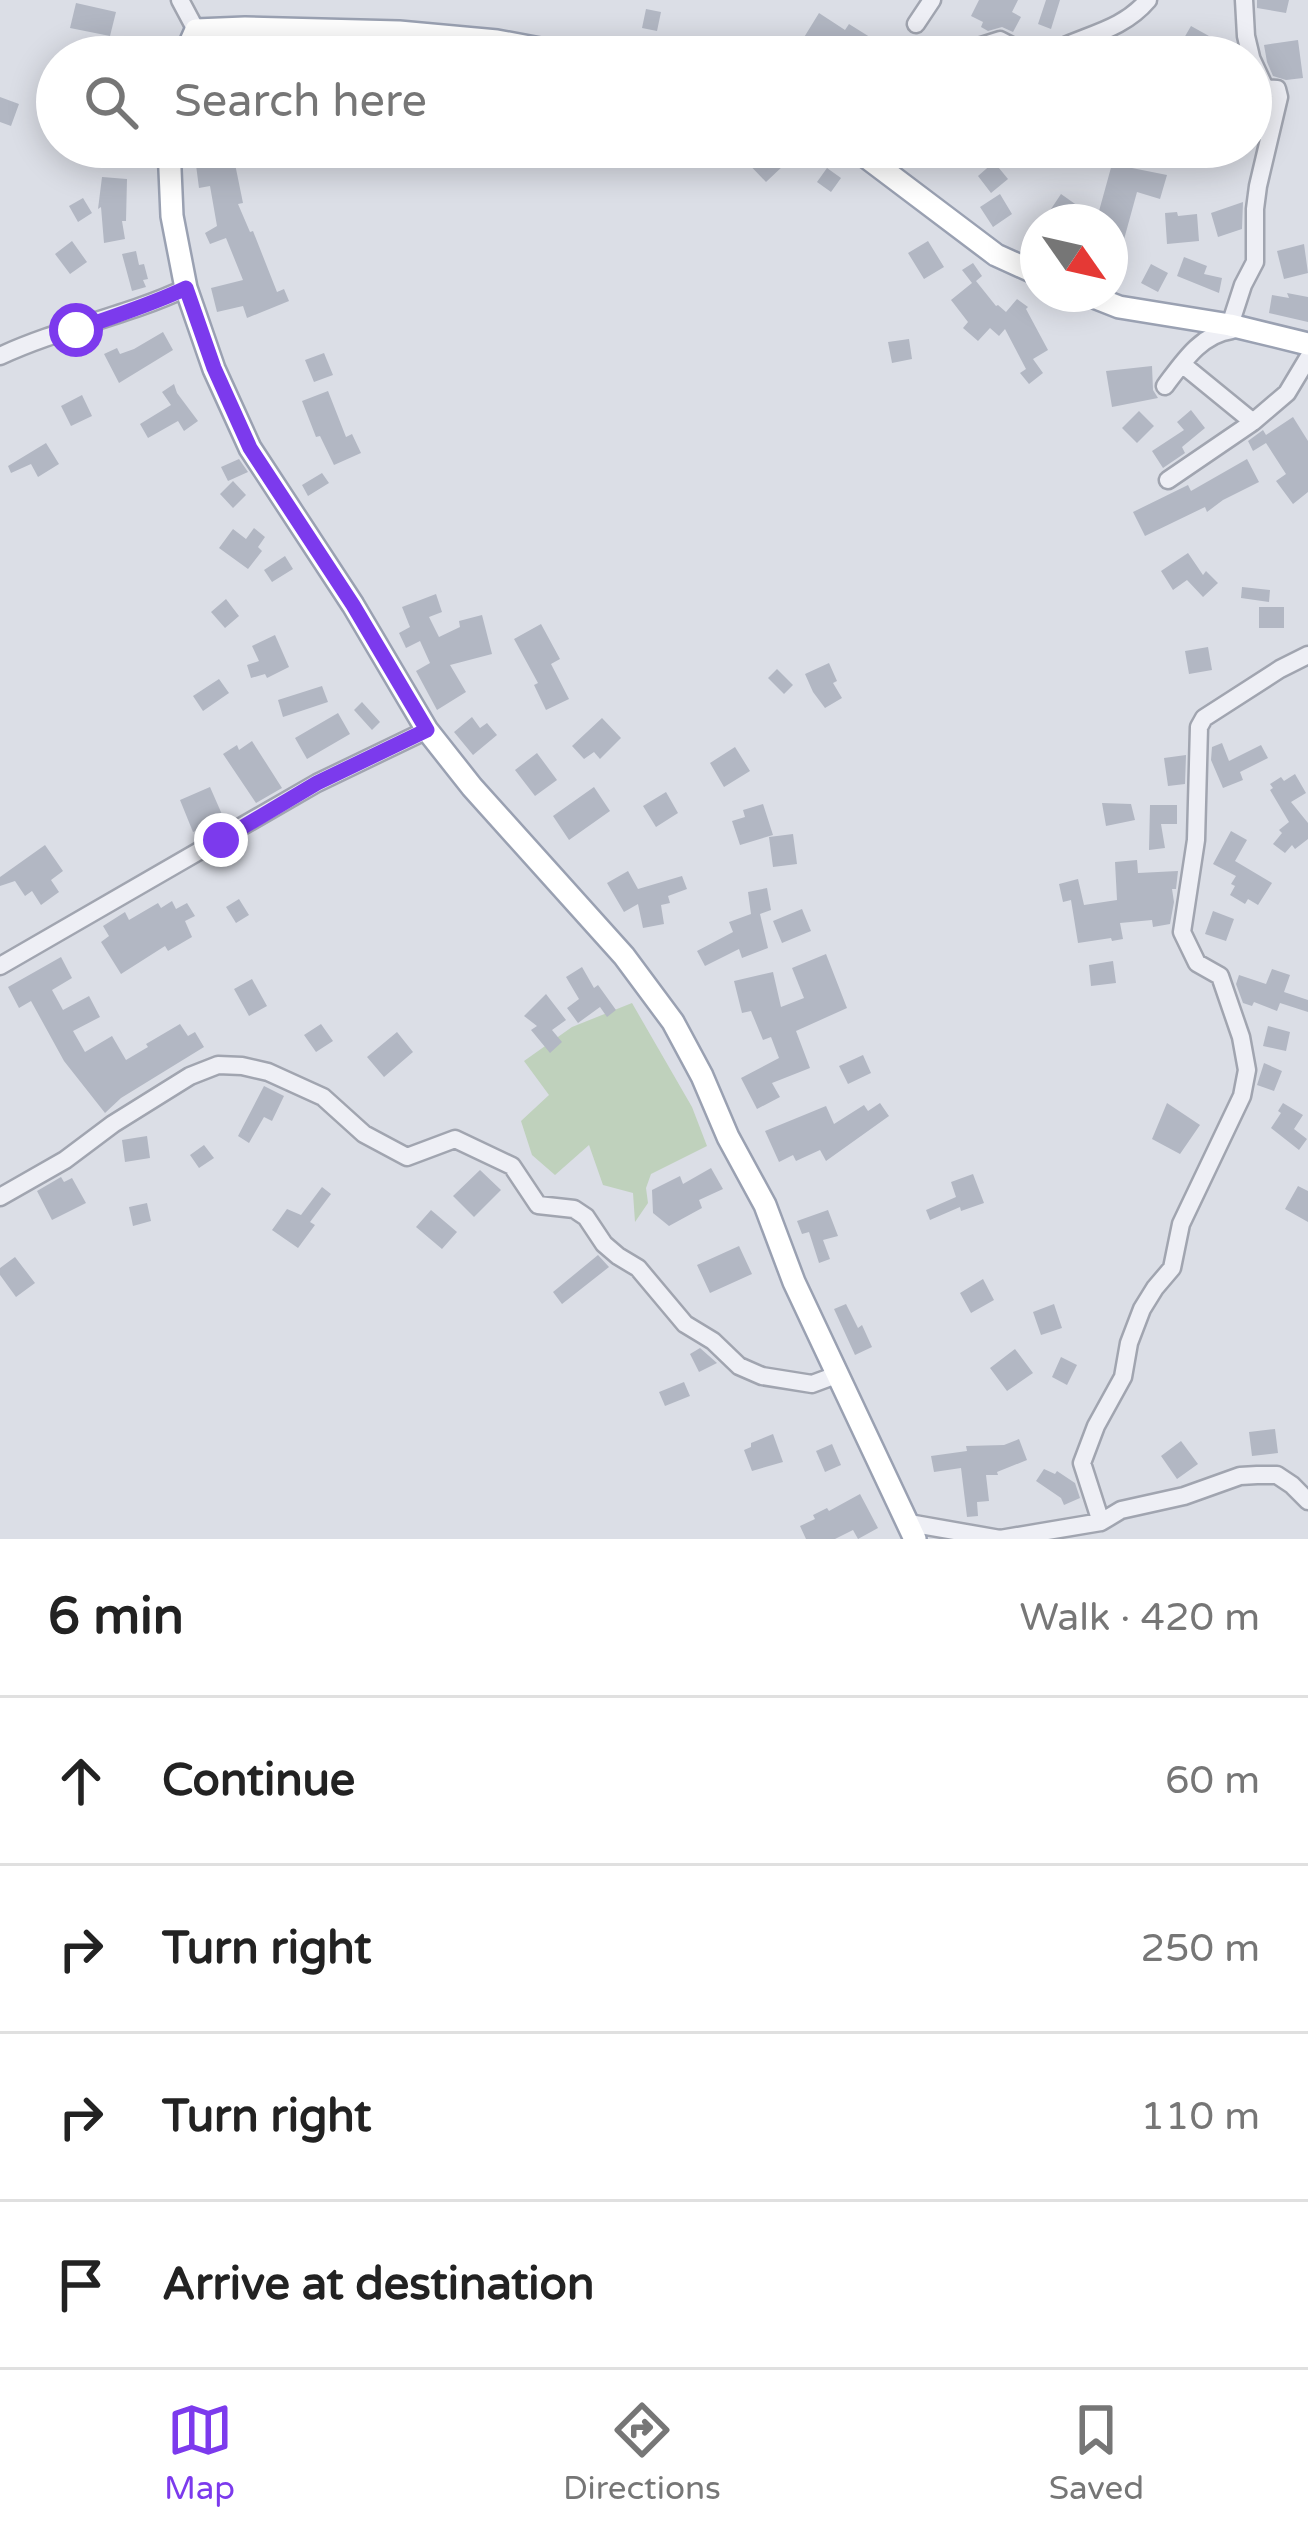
<!DOCTYPE html>
<meta charset="utf-8">
<style>
body{margin:0;font-family:"Varela Round",sans-serif;background:#f2f2f2;color:#222}
.compass{position:absolute;left:1020px;top:204px;width:108px;height:108px;border-radius:50%;background:#fff;box-shadow:0 6px 30px #0003;rotate:124deg}
.stop{position:absolute;width:36px;height:36px;margin:-27px;border:9px solid #7c3aed;border-radius:50%;background:#fff}
.stop.end{background:#7c3aed;border-color:#fff;box-shadow:0 3px 12px #0008}
.list{margin:0;padding:0;list-style:none}
h2{display:flex;justify-content:space-between;align-items:center;height:156px;margin:0;padding:0 48px;font-size:51px}
h2 small{font-size:39px;font-weight:400;color:#767676}
.list li{display:grid;grid-template-columns:78px 1fr auto;gap:36px;align-items:center;box-sizing:border-box;height:168px;padding:0 48px;border-top:3px solid #e0e0e0}
.list b{display:block;font-size:45px;white-space:nowrap}
.list em{font-size:39px;font-style:normal;color:#767676}
.icon{flex:none;width:66px;height:66px;fill:none;stroke:currentColor;stroke-width:2;stroke-linecap:round;stroke-linejoin:round}
.map{position:relative;flex:none;width:1308px;height:1539px;overflow:hidden}
.search{position:absolute;background:#fff;box-shadow:0 6px 30px #0003;left:36px;right:36px;top:36px;height:132px;display:flex;align-items:center;gap:30px;box-sizing:border-box;padding:0 42px;border-radius:66px;color:#767676;font-size:45px}
.sheet{height:828px;background:#fff}
nav{display:flex;justify-content:space-around;align-items:center;box-sizing:border-box;height:168px;border-top:3px solid #e0e0e0;background:#fff;font-size:33px;color:#767676}
nav a{display:grid;justify-items:center;gap:6px}
nav .on{color:#7c3aed}
.map>svg:first-child{display:block}
.green{fill:#bfd1bc}
.building{fill:#b2b7c3}
.lines{fill:none;stroke-linecap:round;stroke-linejoin:round}
.minor-casing{stroke:#a1a5b0;stroke-width:21}
.major-casing{stroke:#9aa1b2;stroke-width:26}
.minor{stroke:#eeeff5;stroke-width:16}
.major{stroke:#fff;stroke-width:21}
.route{stroke:#7c3aed;stroke-width:15}
</style>
<div class="map">
<svg width="1308" height="1539" viewBox="0 0 1308 1539">
<rect width="100%" height="100%" fill="#dbdee6"/>
<path class="green" d="M632,1003L692,1107L707,1146L651,1174L646,1188L648,1203L635,1222L633,1193L603,1185L589,1145L555,1175L532,1155L521,1121L549,1095L524,1061L572,1027Z"/>
<path class="building" d="M979,0H1018L1012,12L1021,17L1013,32L1002,27L988,31L981,27L983,22L971,16Z
M1046,0H1060L1051,29L1038,24Z
M1257,0H1289L1286,13L1257,8Z
M76,3L116,12L110,36L70,28Z
M646,9L661,12L657,31L642,28Z
M819,13L845,30L849,24L881,44L873,57H803L795,52Z
M1191,26L1227,46L1220,57H1173Z
M1298,40L1303,78L1286,80L1273,76L1267,62L1264,45Z
M1251,88L1257,98L1265,101L1255,143H1251Z
M0,97L19,104L11,126L0,122Z
M753,147H775L781,153L776,156L784,165L766,182L742,157Z
M915,147H965L947,167L931,153L920,165L909,154Z
M1157,147H1197L1189,163Z
M1207,147H1237V158L1207,159Z
M234,159L243,203L238,204L250,232L253,231L277,292L284,289L289,301L247,318L243,306L217,312L211,288L243,280L226,238L210,244L205,233L217,226L210,186L199,188L196,165Z
M994,162L1008,179L991,193L978,176Z
M1112,164L1167,175L1160,199L1137,192L1123,243L1110,239V222H1096Z
M827,168L841,178L831,192L817,182Z
M102,177L127,179L126,221H122L125,239L104,243L101,207L98,209Z
M1000,194L1012,214L993,227L980,207Z
M1061,194L1078,206L1067,222H1057L1047,215Z
M83,198L92,213L78,222L69,206Z
M1243,202L1242,229L1218,237L1211,213Z
M1177,212L1178,216L1197,214L1199,241L1167,244L1165,213Z
M72,241L87,262L70,274L55,254Z
M928,241L944,267L924,279L908,253Z
M1304,244L1308,273L1284,279L1277,251Z
M136,251L139,265L144,264L148,279L143,280L146,287L132,291L122,254Z
M1184,257L1207,266L1204,274L1222,278L1219,293L1177,276Z
M973,263L982,276L976,281L996,306L998,305L1006,312L1017,299L1028,307L1026,309L1048,350L1033,359L1043,373L1029,384L1020,373L1026,369L1005,329L999,336L990,328L978,341L963,328L968,322L951,300L972,283L962,270Z
M1151,264L1168,273L1158,292L1141,283Z
M1287,293L1308,297V322L1269,313L1272,295L1289,298Z
M163,332L173,350L119,383L104,354L117,348L120,354L134,349Z
M909,339L912,359L892,363L888,342Z
M324,353L333,375L314,382L305,360Z
M1152,366L1153,390L1158,398L1112,407L1106,371Z
M174,384L177,393L198,421L184,431L178,421L148,438L140,424L171,405L162,392Z
M328,391L346,437L352,434L361,453L334,465L320,436L316,437L302,401Z
M82,395L92,416L71,426L61,406Z
M1191,410L1205,428L1182,447L1185,453L1163,468L1152,451L1184,430L1177,422Z
M1139,411L1154,426L1137,443L1122,428Z
M1293,417L1308,441V492L1293,504L1276,481L1286,474L1266,443L1253,451L1248,441L1263,430L1266,435Z
M46,443L59,464L38,477L31,464L11,473L8,466Z
M239,459L248,472L228,481L221,467Z
M1247,459L1259,482L1223,500L1207,512L1205,507L1145,536L1133,512L1188,485L1191,491Z
M322,473L329,483L308,496L302,485Z
M233,481L246,495L233,508L220,494Z
M254,528L265,537L258,547L262,551L248,569L219,548L233,529L246,539Z
M1188,553L1203,575L1206,571L1218,583L1203,597L1187,580L1173,590L1161,571Z
M285,556L293,569L272,582L264,570Z
M1242,587L1270,590L1269,602L1241,598Z
M436,594L442,612L429,617L439,637L460,627L459,621L482,615L492,654L450,665L466,692L437,710L416,671L430,663L420,641L406,648L399,633L410,627L402,607Z
M226,599L239,616L225,628L211,612Z
M1259,607H1284V628H1259Z
M541,624L560,659L551,664L569,699L546,710L534,685L538,683L514,639Z
M275,635L289,667L267,678L265,674L251,678L247,665L259,661L252,646Z
M1208,647L1212,670L1189,674L1185,651Z
M829,663L837,681L833,683L842,698L825,708L813,692L805,674Z
M777,669L793,685L784,694L768,678Z
M219,679L229,693L203,711L193,696Z
M322,686L328,702L283,717L278,700Z
M362,702L380,722L372,730L354,710Z
M338,713L350,734L307,759L295,738Z
M472,717L480,728L487,723L497,735L473,755L454,732Z
M602,718L621,738L600,759L594,752L584,759L572,746Z
M252,741L282,788L256,803L223,754L237,745L239,750Z
M1222,743L1229,761L1261,745L1268,758L1240,772L1243,780L1223,788L1211,760L1212,747Z
M735,747L750,771L724,787L710,763Z
M537,753L557,780L535,796L515,770Z
M1186,755L1185,784L1168,786L1164,758Z
M1295,774L1306,793L1291,802L1308,823V839L1295,849L1292,845L1285,853L1273,844L1282,833L1279,830L1289,822L1270,790L1273,788L1270,784L1281,777L1284,781Z
M210,787L224,819L193,832L180,800Z
M594,787L610,811L569,840L553,816Z
M666,792L678,813L656,827L643,806Z
M1102,803L1131,804L1135,820L1106,826Z
M763,804L773,835L740,845L732,821L745,817L743,810Z
M1150,805H1177V824H1161L1165,848L1149,850Z
M1231,831L1247,840L1235,861L1272,883L1258,905L1248,899L1245,904L1230,895L1235,886L1231,884L1236,876L1213,864Z
M793,834L797,864L773,867L769,837Z
M45,845L63,871L51,880L59,892L41,905L32,891L25,896L15,881L0,886V877Z
M1137,860L1138,873L1178,871L1176,889H1172L1174,902L1170,924L1153,927L1152,920L1120,923L1123,939L1112,941L1111,938L1078,943L1071,900L1063,902L1059,884L1078,879L1084,905L1117,900L1115,862Z
M628,871L638,889L682,876L687,889L668,896L670,903L661,905L664,924L643,928L638,904L624,912L607,883Z
M767,888L771,910L760,914L768,948L742,958L739,949L705,966L697,951L733,932L729,922L751,914L748,892Z
M239,899L249,915L236,923L226,907Z
M172,901L176,909L187,903L195,916L185,921L192,937L168,951L165,946L121,974L101,942L109,936L103,926L125,912L129,920L158,903L161,908Z
M802,909L811,931L782,943L773,921Z
M1213,911L1234,919L1226,941L1205,934Z
M826,954L847,1008L796,1031L810,1068L772,1083L780,1097L757,1109L741,1078L779,1058L771,1037L763,1040L751,1011L742,1013L734,981L773,972L781,1007L804,998L792,968Z
M61,957L72,978L52,990L63,1010L89,996L100,1017L73,1031L85,1052L112,1036L126,1060L148,1047L146,1044L180,1024L188,1036L195,1032L204,1047L121,1098L105,1113L64,1061L31,1001L19,1008L8,987Z
M1113,961L1116,983L1091,986L1089,965Z
M582,967L594,988L598,985L616,1010L607,1017L600,1007L578,1023L567,1008L579,999L566,977Z
M1272,969L1290,975L1284,992L1308,1000V1012L1280,1003L1277,1011L1254,1002L1252,1006L1243,1003L1236,984L1239,975L1266,984Z
M252,979L267,1006L249,1016L234,989Z
M546,994L566,1020L552,1030L562,1042L550,1053L531,1030L537,1026L524,1016Z
M321,1024L333,1041L316,1052L304,1035Z
M1268,1026L1290,1032L1286,1051L1263,1046Z
M397,1032L413,1052L384,1077L367,1057Z
M863,1055L871,1073L848,1084L839,1066Z
M1264,1063L1282,1071L1274,1091L1257,1085Z
M264,1086L284,1096L272,1121L264,1117L249,1143L238,1136Z
M880,1103L889,1116L826,1161L820,1150L796,1161L793,1155L779,1162L765,1131L826,1106L834,1124L864,1105L868,1111Z
M1167,1103L1200,1125L1180,1154L1152,1139Z
M1283,1103L1303,1115L1294,1129L1307,1139L1299,1150L1271,1128L1281,1113L1278,1111Z
M147,1136L150,1158L125,1162L122,1140Z
M204,1145L214,1158L199,1168L190,1155Z
M711,1168L723,1189L699,1200L702,1208L669,1226L653,1213L652,1190L680,1176L683,1184Z
M480,1170L501,1190L474,1217L453,1196Z
M973,1174L984,1203L961,1211L960,1207L930,1220L926,1210L956,1197L951,1182Z
M61,1177L64,1182L72,1178L86,1203L52,1220L37,1191Z
M1298,1186L1308,1191V1222L1285,1209Z
M322,1187L331,1194L310,1222L315,1225L298,1248L272,1230L287,1209L301,1215Z
M147,1203L151,1221L133,1226L129,1207Z
M431,1210L457,1232L442,1249L416,1227Z
M828,1210L838,1236L823,1240L830,1259L819,1263L809,1232L802,1234L797,1221Z
M739,1246L752,1274L710,1293L697,1265Z
M598,1255L609,1267L562,1304L553,1292Z
M15,1257L35,1283L16,1297L0,1275V1268Z
M983,1279L994,1300L971,1313L960,1293Z
M846,1304L858,1328L862,1325L872,1347L855,1355L834,1309Z
M1054,1304L1062,1328L1041,1335L1033,1312Z
M700,1348L717,1363L699,1372L690,1354Z
M1015,1349L1033,1373L1007,1391L990,1368Z
M1061,1357L1077,1365L1067,1385L1052,1377Z
M684,1382L690,1396L665,1406L659,1392Z
M1275,1429L1278,1453L1252,1456L1249,1432Z
M773,1434L783,1462L752,1471L744,1450L751,1447V1443Z
M1019,1439L1027,1460L997,1472L998,1475H986L989,1501L977,1502L978,1516L967,1517L961,1468L934,1472L931,1456L967,1451L966,1446L1004,1445Z
M1181,1441L1198,1464L1177,1479L1161,1456Z
M832,1444L841,1465L825,1472L816,1451Z
M1044,1469L1055,1474L1057,1471L1075,1483L1080,1498L1064,1505L1061,1498L1036,1481Z
M860,1494L878,1528L858,1539L853,1530L835,1539H806L800,1526L815,1519L813,1515L827,1508L829,1511Z"/>
<g class="lines">
<defs>
<path id="minor" d="M180,0L196,30
M1244,0L1246,36L1251,57
M916,24L932,0
M963,57L978,47L1000,40L1021,51L1040,57
M1043,57C1079,35 1119,34 1148,0
M1230,325L1243,285L1255,262V209L1258,186L1279,97L1277,89L1265,88L1251,58
M0,356C60,328 127,316 186,288
M1182,364L1253,422
M1165,386C1183,362 1201,334 1232,330
M1168,480L1253,422L1287,393L1308,358
M0,966L317,783L427,730
M0,1197L65,1160L113,1124L190,1076L218,1065L242,1066L268,1072L323,1097L364,1134L407,1157L455,1139L512,1166L538,1205L574,1209L586,1217L604,1244L618,1256L638,1268L685,1324L713,1341L739,1366L762,1376L812,1384L839,1374
M1101,1522L1082,1463L1096,1426L1123,1377L1129,1343L1142,1309L1155,1288L1172,1268L1181,1224L1242,1096L1247,1070L1241,1037L1220,976L1197,963L1182,932L1196,840L1199,727L1204,718L1280,669L1308,655
M909,1523L1000,1539L1101,1522L1121,1510L1184,1496L1240,1476L1257,1475H1277L1292,1485L1308,1501"/>
<path id="major" d="M184,57L196,30L245,28L399,32L497,41L583,57
M169,147L172,216L186,288L214,369L250,448L353,605L427,730L472,787L624,956L673,1022L702,1076L728,1137L765,1205L794,1282L915,1539
M853,147L996,255L1038,274
M1086,294L1119,307L1230,325L1308,344"/>
</defs>
<use href="#minor" class="minor-casing"/>
<use href="#major" class="major-casing"/>
<use href="#minor" class="minor"/>
<use href="#major" class="major"/>
</g>
<g class="lines">
<path class="route" d="M76,330C113,316 151,305 186,288L214,368L250,448L353,605L427,730L317,783L221,840"/>
</g>
</svg>
<svg class="compass" viewBox="-18 -18 36 36"><path d="M0-13l5 13h-10z" fill="#e53935"/><path d="M0 13l5-13h-10z" fill="#767676"/></svg>
<div class="stop" style="left:76px;top:330px"></div>
<div class="stop end" style="left:221px;top:840px"></div>
<div class="search"><svg class="icon" aria-label="search" viewBox="0 0 24 24"><circle cx="10" cy="10" r="6"/><path d="M15 15l6 6"/></svg>Search here</div>
</div>
<section class="sheet">
<h2>6 min<small>Walk · 420 m</small></h2>
<ul class="list">
<li><svg class="icon" aria-label="ahead" viewBox="0 0 24 24"><path d="M12 20V5M6 11l6-6 6 6"/></svg><div><b>Continue</b></div><em>60 m</em></li>
<li><svg class="icon" aria-label="right" viewBox="0 0 24 24"><path d="M7 20v-9h11M14 6l5 5-5 5"/></svg><div><b>Turn right</b></div><em>250 m</em></li>
<li><svg class="icon" aria-label="right" viewBox="0 0 24 24"><path d="M7 20v-9h11M14 6l5 5-5 5"/></svg><div><b>Turn right</b></div><em>110 m</em></li>
<li><svg class="icon" aria-label="arrive" viewBox="0 0 24 24"><path d="M6 21V4h12l-3 4 3 4H6"/></svg><div><b>Arrive at destination</b></div></li>
</ul>
</section>
<nav>
<a class="on"><svg class="icon" aria-label="map" viewBox="0 0 24 24"><path d="M3 6l6-2 6 2 6-2v14l-6 2-6-2-6 2zM9 4v14M15 6v14"/></svg>Map</a>
<a><svg class="icon" aria-label="directions" viewBox="0 0 24 24"><path d="M12 3l9 9-9 9-9-9zM9 14v-3h6M13 9l2 2-2 2"/></svg>Directions</a>
<a><svg class="icon" aria-label="saved" viewBox="0 0 24 24"><path d="M7 4h10v16l-5-4-5 4z"/></svg>Saved</a>
</nav>
